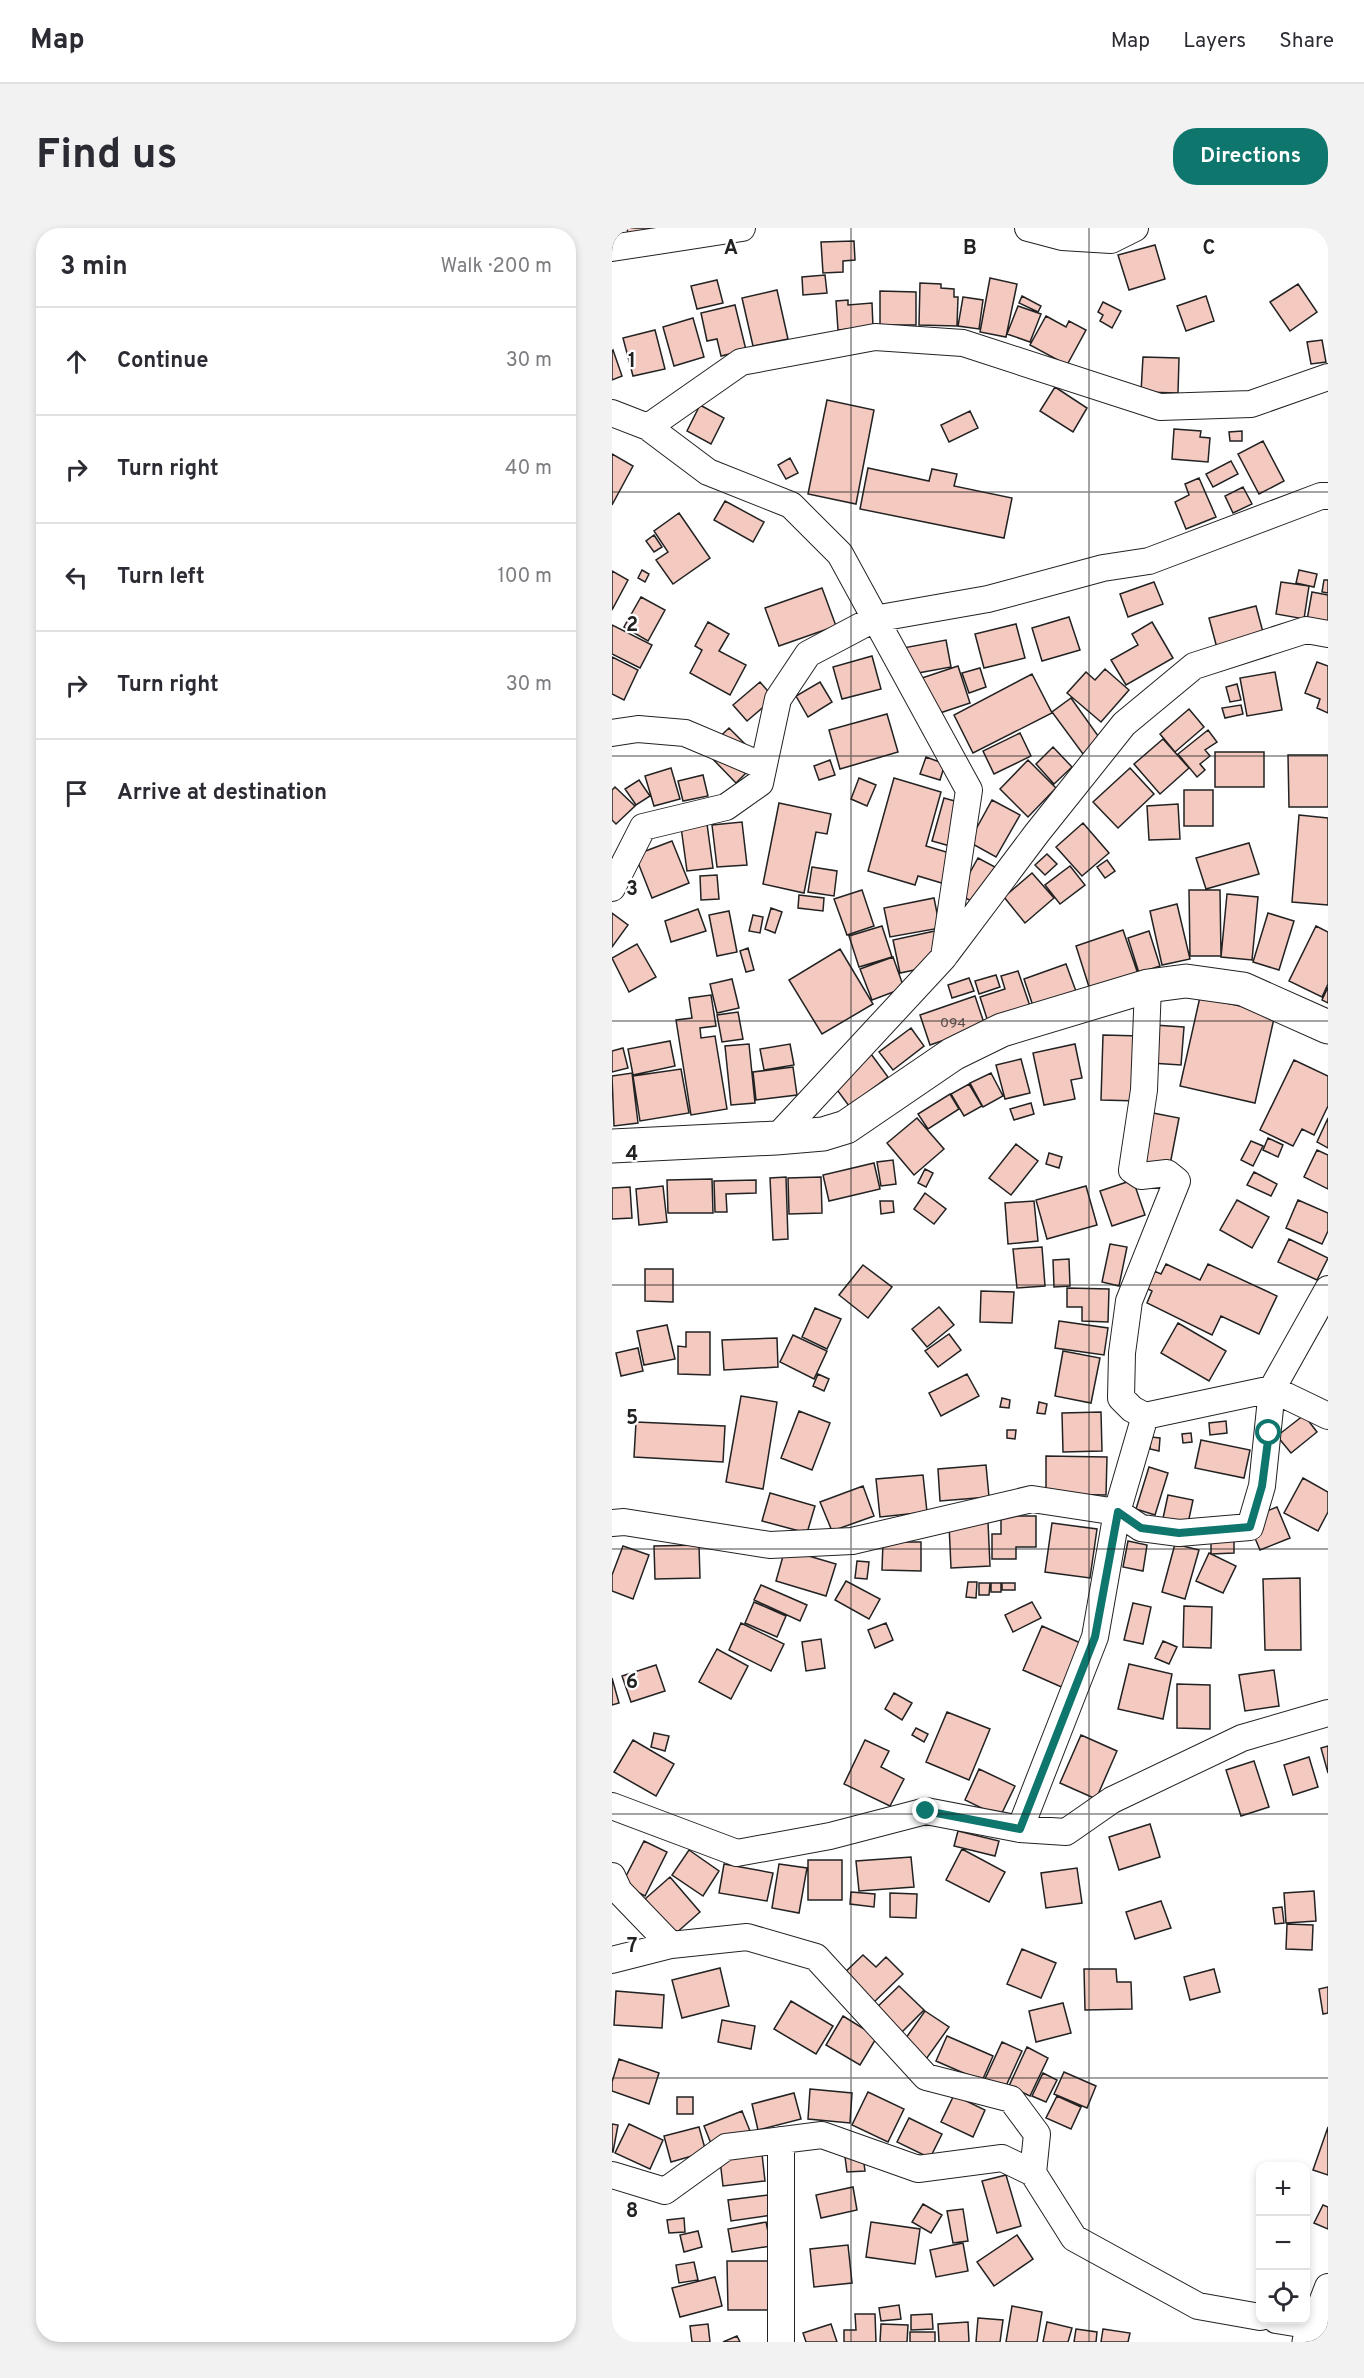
<!DOCTYPE html>
<meta charset="utf-8">
<style>
body{margin:0;font-family:Overpass,sans-serif;background:#f2f2f3;color:#2b2b33}
.controls{position:absolute;right:18px;bottom:18px;display:grid;overflow:hidden;border-radius:12px;box-shadow:0 3px 9px #0003}
.controls button{width:54px;height:54px;display:grid;place-items:center;padding:0;border:0;border-bottom:2px solid #e1e1e2;background:#fff;color:#2b2b33;font:30px sans-serif}
.stop{position:absolute;width:18px;height:18px;margin:-14px;border:4px solid #0f766e;border-radius:50%;background:#fff}
.stop.end{background:#0f766e;border-color:#fff;box-shadow:0 2px 6px #0008}
.list{margin:0;padding:0;list-style:none}
h2{display:flex;justify-content:space-between;align-items:center;height:78px;margin:0;padding:0 24px;font-size:26px}
h2 small{font-size:20px;font-weight:400;color:#7c7c81}
.list li{display:grid;grid-template-columns:39px 1fr auto;gap:18px;align-items:center;box-sizing:border-box;height:108px;padding:0 24px;border-top:2px solid #e1e1e2}
.list b{display:block;font-size:22px;white-space:nowrap}
.list em{font-size:20px;font-style:normal;color:#7c7c81}
.icon{flex:none;width:33px;height:33px;fill:none;stroke:currentColor;stroke-width:2;stroke-linecap:round;stroke-linejoin:round}
.map{position:relative;flex:none;width:716px;height:2114px;overflow:hidden;border-radius:24px}
header{display:flex;align-items:center;gap:36px;box-sizing:border-box;height:84px;padding:0 30px;background:#fff;border-bottom:2px solid #e1e1e2}
header strong{font-size:28px}
nav{display:flex;gap:33px;margin-inline-start:auto;font-size:21px}
.intro{display:flex;align-items:center;justify-content:space-between;box-sizing:border-box;height:144px;padding:0 36px}
h1{margin:0;font-size:42px}
.button{padding:15px 27px;border-radius:24px;background:#0f766e;color:#fff;font-size:21px;font-weight:700}
main{display:flex;gap:36px;padding:0 36px}
aside{flex:1;background:#fff;border-radius:24px;box-shadow:0 3px 9px #0003}
.map>svg:first-child{display:block}
.building{fill:#f3c9c0;stroke:#222;stroke-width:1.5}
.lines{fill:none;stroke-linecap:round;stroke-linejoin:round}
.minor-casing{stroke:#222;stroke-width:28}
.highway-casing{stroke:#222;stroke-width:35}
.minor{stroke:#fff;stroke-width:26}
.highway{stroke:#fff;stroke-width:33}
.route{stroke:#0f766e;stroke-width:8}
.grid{fill:none;stroke:#222;stroke-width:1.5;stroke-opacity:0.55}
.labels{text-anchor:middle;stroke-width:4.5;stroke-linejoin:round;paint-order:stroke}
.number-label{font-size:14px;fill:#564c4a}
.grid-label{font-size:20px;text-anchor:middle;font-weight:bold;fill:#222;stroke:#fff;stroke-width:4.5;stroke-linejoin:round;paint-order:stroke}
</style>
<header>
<strong>Map</strong>
<nav><a>Map</a><a>Layers</a><a>Share</a></nav>
</header>
<div class="intro"><h1>Find us</h1><a class="button">Directions</a></div>
<main>
<aside>
<h2>3 min<small>Walk · 200 m</small></h2>
<ul class="list">
<li><svg class="icon" aria-label="ahead" viewBox="0 0 24 24"><path d="M12 20V5M6 11l6-6 6 6"/></svg><div><b>Continue</b></div><em>30 m</em></li>
<li><svg class="icon" aria-label="right" viewBox="0 0 24 24"><path d="M7 20v-9h11M14 6l5 5-5 5"/></svg><div><b>Turn right</b></div><em>40 m</em></li>
<li><svg class="icon" aria-label="left" viewBox="0 0 24 24"><path d="M17 20v-9H6M10 6l-5 5 5 5"/></svg><div><b>Turn left</b></div><em>100 m</em></li>
<li><svg class="icon" aria-label="right" viewBox="0 0 24 24"><path d="M7 20v-9h11M14 6l5 5-5 5"/></svg><div><b>Turn right</b></div><em>30 m</em></li>
<li><svg class="icon" aria-label="arrive" viewBox="0 0 24 24"><path d="M6 21V4h12l-3 4 3 4H6"/></svg><div><b>Arrive at destination</b></div></li>
</ul>
</aside>
<div class="map">
<svg width="716" height="2114" viewBox="0 0 716 2114">
<rect width="100%" height="100%" fill="#fff"/>
<path class="building" d="M0,0H8L9,7L0,8Z
M15,0H43L16,6Z
M242,13L243,32L231,33V44L211,45L209,14Z
M543,17L553,51L517,62L506,27Z
M213,47L215,65L191,67L190,49Z
M378,50L405,56L394,109L368,104Z
M105,52L111,75L85,81L79,58Z
M308,55L329,56V60L342,61V69H346L345,98L307,97Z
M686,56L705,84L678,103L658,74Z
M165,62L176,111L141,118L130,70Z
M268,63L304,64V97H268Z
M410,68L429,78L426,84L407,75Z
M594,68L602,93L574,103L565,78Z
M351,69L371,72L367,101L346,98Z
M236,72V77L260,75L261,99L226,102L224,73Z
M491,74L509,83L500,100L488,93L491,87L486,84Z
M123,77L134,122L109,128L105,111L95,113L89,85Z
M406,78L429,86L418,114L395,106Z
M434,88L454,99L457,93L474,102L455,137L418,117Z
M81,90L92,129L62,138L51,99Z
M43,102L53,141L21,148L11,110Z
M710,112L714,134L699,136L695,114Z
M1,122L10,148L0,152V123Z
M531,129L567,130L566,165L529,164Z
M443,159L475,180L461,204L428,183Z
M215,172L262,182L244,276L196,266Z
M88,177L112,190L99,216L75,203Z
M358,183L366,200L337,214L329,197Z
M562,201L589,203L588,209L598,210L596,234L560,231Z
M630,203V213H618L617,204Z
M651,213L672,253L647,266L626,226Z
M0,226L21,238L0,277Z
M178,230L186,245L174,251L166,237Z
M619,233L626,246L601,259L594,246Z
M256,240L317,253L320,241L345,246L342,258L400,270L392,310L248,281Z
M587,250L604,289L574,301L563,274L577,267L573,256Z
M631,259L640,276L621,285L613,268Z
M113,273L152,294L141,314L102,292Z
M67,285L98,330L61,356L44,332L56,324L42,303Z
M42,307L50,319L42,324L34,313Z
M30,342L37,346L33,354L26,350Z
M687,342L705,346L702,359L684,355Z
M0,343L16,352L0,382Z
M712,352H716V365L710,364Z
M542,354L551,376L516,389L508,366Z
M669,354L697,358L692,391L664,386Z
M210,360L224,398L167,418L153,380Z
M700,364L716,367V396L695,392Z
M29,369L53,382L36,413L12,399Z
M644,378L652,408L605,420L597,390Z
M457,389L468,422L430,433L420,400Z
M96,394L117,406L107,423L134,437L118,467L78,445L90,422L83,418Z
M540,394L561,430L514,457L499,432L526,417L520,406Z
M404,396L413,430L372,440L363,406Z
M0,397L40,417L28,440L0,426Z
M334,412L339,439L295,447L291,420Z
M260,428L269,461L230,471L221,439Z
M0,429L26,442L12,472L0,466Z
M705,434L716,438V485L705,480L708,471L693,465Z
M346,438L358,475L322,487L310,450Z
M368,440L374,459L357,465L350,445Z
M493,441L517,462L489,494L455,465L474,444L483,452Z
M663,444L670,482L635,488L628,450Z
M420,446L440,485L361,525L342,487Z
M148,454L162,470L135,493L121,477Z
M208,454L220,474L196,489L184,468Z
M625,456L629,472L618,474L614,459Z
M459,470L489,512L471,526L440,484Z
M629,477L631,486L613,490L610,480Z
M577,481L592,499L563,524L548,506Z
M275,486L286,524L228,541L217,502Z
M117,500L148,531L124,555L93,523Z
M596,502L605,514L593,522L598,528L588,536L593,542L585,549L566,526Z
M408,505L419,528L382,546L371,523Z
M551,511L577,540L548,566L522,536Z
M441,519L460,539L442,556L424,536Z
M603,524H652V559H603Z
M676,527H716V579H677Z
M314,529L333,536L328,552L308,546Z
M218,532L223,547L207,552L202,538Z
M416,532L444,560L416,589L388,561Z
M59,540L68,571L42,578L33,548Z
M518,540L542,566L506,600L481,574Z
M91,547L96,568L71,573L66,553Z
M247,550L264,557L255,578L239,571Z
M282,550L329,564L314,618L341,626L333,656L306,648L303,657L256,643Z
M27,552L38,568L24,577L13,561Z
M3,559L23,578L4,596L0,592V562Z
M572,562H601V598H572Z
M332,570L350,575L338,618L320,613Z
M380,572L408,587L384,629L357,614Z
M167,575L219,586L215,606L204,604L192,665L151,656Z
M566,576L568,611L537,612L535,578Z
M687,587L716,590V677L680,674Z
M130,594L135,637L105,639L100,597Z
M471,595L497,625L470,648L444,619Z
M95,596L101,640L75,643L69,599Z
M60,613L77,655L40,670L23,627Z
M637,615L647,646L594,661L584,630Z
M435,626L445,636L433,647L423,637Z
M366,630L383,639L363,675L346,666Z
M495,632L503,643L493,650L485,639Z
M458,638L473,657L448,676L433,657Z
M200,639L225,643L222,668L196,664Z
M420,645L442,670L413,695L392,669Z
M105,647L107,671L89,672L88,648Z
M250,662L262,698L235,707L222,671Z
M577,662H608L609,728H578Z
M615,666L646,669L640,732L609,729Z
M187,667L212,670L211,683L186,680Z
M322,670L328,700L278,709L272,680Z
M565,676L578,731L550,737L538,683Z
M159,680L170,684L163,705L153,701Z
M86,681L94,703L59,714L53,693Z
M117,683L125,724L105,728L97,687Z
M0,685L16,697L0,719Z
M656,685L682,693L667,742L641,734Z
M141,687L151,689L148,705L137,703Z
M270,698L280,729L247,739L237,708Z
M704,698L716,704V756L710,769L677,753Z
M511,702L526,746L478,762L464,718Z
M323,703L331,736L288,745L281,712Z
M537,703L548,738L527,745L516,710Z
M25,716L44,749L17,764L0,730Z
M136,720L142,742L134,744L128,723Z
M228,721L261,776L210,806L177,752Z
M281,729L292,760L260,772L248,741Z
M454,736L465,766L422,781L412,751Z
M406,743L420,784L377,797L368,769L393,761L389,748Z
M384,747L388,759L367,766L363,753Z
M357,750L362,763L340,770L336,757Z
M120,751L127,780L105,785L98,756Z
M716,759V775L710,772Z
M99,767L104,798L88,800L89,810L103,808L115,881L79,887L64,792L80,790L77,770Z
M363,768L373,798L318,817L308,787Z
M588,769L663,786L643,875L568,858Z
M126,784L131,811L110,814L105,787Z
M542,797L572,799L569,837L539,835Z
M299,800L312,818L281,842L267,824Z
M491,807L529,808L527,873L489,872Z
M58,813L63,838L21,847L16,821Z
M137,816L143,875L119,877L113,818Z
M178,816L182,837L152,842L148,821Z
M463,816L470,850L459,852L463,871L432,877L421,825Z
M11,820L16,840L0,844V823Z
M259,826L276,849L237,878L220,855Z
M409,831L418,865L393,871L384,837Z
M682,832L716,848V878L702,907L690,901L681,918L648,902Z
M181,839L185,867L144,872L141,844Z
M69,841L77,885L28,893L21,848Z
M20,845L26,895L2,898L0,848Z
M379,845L391,868L371,879L358,855Z
M357,856L370,878L352,888L339,866Z
M338,866L347,881L316,901L306,886Z
M419,875L422,886L402,892L398,881Z
M536,884L567,890L557,942L526,936Z
M305,890L332,921L302,947L275,915Z
M716,890V920L705,914Z
M656,910L671,917L666,929L651,922Z
M639,913L651,918L641,938L629,932Z
M404,916L426,933L399,967L377,950Z
M705,922L716,927V961L692,949Z
M437,925L450,929L447,940L434,936Z
M281,932L284,956L269,958L265,934Z
M262,935L268,961L217,973L211,947Z
M313,941L321,945L314,959L306,955Z
M642,944L665,956L659,968L635,957Z
M174,949L176,1011L161,1012L158,950Z
M209,949L210,985L177,986L176,950Z
M100,951L101,985H56L55,952Z
M144,952V965L114,966L115,984H103L102,953Z
M521,952L533,987L500,998L488,963Z
M51,958L55,994L27,997L24,961Z
M474,958L485,997L435,1011L424,972Z
M18,959L20,990L0,991V960Z
M313,965L334,981L322,996L302,981Z
M625,972L657,989L640,1020L608,1002Z
M686,972L716,985V1003L710,1016L674,1000Z
M268,973H281L282,984L269,986Z
M422,973L426,1013L396,1016L393,975Z
M677,1011L716,1030L705,1052L666,1034Z
M498,1016L515,1019L507,1058L490,1054Z
M430,1019L433,1058L405,1060L401,1021Z
M457,1031L458,1058L442,1059L441,1032Z
M554,1036L588,1052L596,1036L665,1068L647,1106L609,1088L600,1107L535,1075L540,1063L534,1060L542,1043L549,1046Z
M251,1037L280,1059L256,1090L227,1067Z
M33,1041H61V1074L33,1073Z
M455,1060L497,1061L496,1094L470,1093V1079H455Z
M369,1063L402,1064L400,1095L368,1094Z
M327,1079L342,1097L315,1119L300,1101Z
M203,1080L229,1091L215,1121L190,1109Z
M447,1093L496,1100L492,1127L443,1120Z
M566,1095L614,1123L597,1153L549,1125Z
M55,1097L63,1131L32,1137L25,1103Z
M74,1104H98V1147L66,1146V1118L74,1119Z
M337,1106L349,1122L326,1139L313,1123Z
M181,1107L215,1123L202,1151L168,1134Z
M165,1110L166,1139L112,1142L110,1112Z
M26,1120L31,1143L9,1148L4,1125Z
M451,1123L488,1130L479,1175L443,1168Z
M206,1146L217,1151L212,1163L201,1158Z
M355,1146L367,1168L329,1188L317,1165Z
M129,1168L165,1174L151,1261L114,1254Z
M390,1170L398,1172L397,1180L388,1179Z
M427,1174L435,1176L433,1186L425,1185Z
M187,1183L218,1195L200,1242L169,1230Z
M489,1184L490,1223L451,1224L450,1185Z
M692,1187L705,1204L679,1225L665,1208Z
M614,1193L615,1205L598,1207L597,1195Z
M24,1194L113,1198L111,1234L22,1229Z
M395,1202H404L403,1211L395,1210Z
M579,1205L580,1214L571,1215L570,1206Z
M539,1209L548,1210L547,1223L538,1221Z
M589,1212L638,1222L632,1250L583,1240Z
M434,1228L495,1229L494,1267L434,1266Z
M374,1237L377,1269L328,1273L326,1241Z
M537,1239L556,1245L543,1287L524,1281Z
M311,1247L315,1284L268,1289L264,1251Z
M691,1250L716,1264V1284L706,1303L672,1285Z
M251,1258L262,1288L220,1303L208,1274Z
M158,1265L203,1278L195,1305L150,1293Z
M556,1267L581,1272L575,1300L550,1295Z
M665,1279L678,1310L648,1322L635,1291Z
M389,1288H424V1319H404V1331H380V1306H389Z
M376,1294L378,1338L339,1340L337,1296Z
M440,1295L485,1301L478,1350L433,1344Z
M622,1305V1325L599,1326V1306Z
M516,1313L535,1317L531,1343L511,1339Z
M271,1314H309V1343L270,1342Z
M563,1316L587,1322L573,1371L550,1364Z
M87,1317L88,1350L43,1351L42,1318Z
M11,1318L37,1327L21,1371L0,1363V1347Z
M173,1321L224,1336L214,1368L164,1353Z
M597,1325L624,1338L611,1365L584,1353Z
M245,1333L257,1334L255,1351L243,1350Z
M688,1350L689,1422H653L651,1351Z
M234,1353L268,1371L257,1391L223,1372Z
M356,1354H365L364,1370L354,1369Z
M367,1355H378L377,1367H367Z
M379,1355H389V1364H379Z
M390,1355H403V1362H390Z
M149,1357L195,1377L188,1393L142,1372Z
M142,1374L174,1388L165,1409L133,1395Z
M420,1374L429,1390L401,1404L393,1387Z
M521,1375L539,1379L531,1416L512,1412Z
M572,1378L600,1379L599,1420L571,1419Z
M129,1395L172,1416L159,1443L117,1422Z
M274,1395L281,1412L263,1420L256,1402Z
M430,1398L473,1417L454,1461L411,1442Z
M209,1411L213,1440L194,1443L190,1414Z
M551,1413L565,1419L557,1436L543,1430Z
M105,1421L136,1438L119,1471L87,1454Z
M517,1436L560,1446L551,1491L506,1481Z
M44,1437L53,1463L19,1474L10,1448Z
M662,1442L667,1478L633,1483L627,1447Z
M0,1450L7,1475L0,1477Z
M565,1456L598,1457V1501L565,1500Z
M282,1465L300,1475L290,1492L273,1481Z
M335,1484L378,1501L357,1552L314,1534Z
M304,1500L316,1506L312,1514L300,1507Z
M42,1505L57,1508L53,1523L39,1519Z
M469,1507L505,1523L484,1571L448,1555Z
M21,1512L62,1536L44,1568L2,1544Z
M253,1512L277,1523L269,1539L292,1551L278,1578L232,1556Z
M716,1518V1545L709,1520Z
M697,1529L706,1559L681,1567L672,1537Z
M642,1533L657,1579L629,1588L614,1542Z
M367,1541L403,1558L388,1589L353,1572Z
M538,1596L548,1629L507,1642L497,1609Z
M346,1603L387,1613L383,1628L342,1618Z
M32,1613L55,1624L33,1668L10,1656Z
M350,1621L393,1644L377,1674L334,1652Z
M77,1622L107,1643L91,1668L60,1647Z
M299,1629L302,1659L247,1663L244,1633Z
M196,1632H230V1672H196Z
M112,1636L161,1645L155,1673L107,1665Z
M167,1636L195,1640L187,1685L160,1680Z
M465,1640L470,1675L434,1680L429,1645Z
M58,1649L88,1684L63,1706L33,1671Z
M702,1663L704,1693L674,1695L672,1665Z
M239,1664L263,1666L262,1679L238,1676Z
M278,1665L305,1666L304,1690L278,1689Z
M549,1673L559,1700L523,1711L514,1684Z
M670,1679L672,1695L663,1696L661,1680Z
M675,1696L701,1697L700,1722L674,1721Z
M410,1721L444,1735L429,1770L395,1756Z
M251,1727L264,1739L274,1729L291,1746L258,1778L229,1748Z
M108,1740L117,1778L70,1790L60,1752Z
M472,1741H504L505,1754H519L520,1781L473,1782Z
M602,1741L608,1764L578,1772L572,1749Z
M287,1758L312,1782L285,1809L260,1784Z
M716,1759V1785L711,1786L707,1761Z
M4,1763L52,1767L50,1800L2,1797Z
M179,1773L221,1798L204,1826L162,1801Z
M451,1775L459,1805L424,1814L417,1783Z
M313,1783L337,1799L312,1834L289,1817Z
M231,1788L265,1809L248,1837L214,1817Z
M110,1792L143,1798L139,1821L106,1814Z
M335,1808L381,1828L370,1853L324,1833Z
M390,1814L410,1823L393,1860L373,1851Z
M415,1819L436,1830L418,1868L397,1858Z
M7,1831L47,1845L37,1876L0,1863V1854Z
M452,1844L484,1858L475,1880L442,1866Z
M431,1845L445,1852L434,1874L420,1868Z
M198,1861L240,1865L238,1895L196,1891Z
M256,1864L292,1881L276,1914L240,1897Z
M182,1865L189,1891L146,1902L140,1876Z
M342,1867L373,1882L361,1909L329,1894Z
M445,1868L469,1879L459,1901L434,1890Z
M65,1869H81V1886H65Z
M130,1883L138,1903L100,1918L92,1898Z
M297,1890L330,1906L318,1930L285,1914Z
M0,1896L6,1897L1,1924H0Z
M17,1896L51,1912L38,1941L3,1925Z
M87,1899L94,1924L59,1934L52,1908Z
M716,1899V1947L701,1942Z
M150,1926L153,1953L111,1958L108,1932Z
M251,1928L253,1943L235,1944L233,1929Z
M394,1947L409,1998L385,2005L370,1953Z
M241,1959L245,1982L209,1990L204,1967Z
M156,1967L160,1987L119,1993L116,1972Z
M311,1976L330,1987L319,2005L300,1994Z
M711,1977L716,1979V2001L702,1995Z
M351,1981L356,2013L341,2015L335,1983Z
M72,1990L73,2004L57,2005L55,1992Z
M154,1994L159,2018L120,2024L116,2001Z
M259,1994L308,2001L303,2036L254,2029Z
M86,2003L90,2019L72,2024L68,2007Z
M405,2007L421,2031L382,2058L365,2034Z
M351,2015L356,2043L324,2049L318,2022Z
M236,2017L240,2055L202,2059L198,2021Z
M115,2033H156L157,2082H116Z
M82,2034L86,2052L67,2055L64,2037Z
M103,2049L110,2078L68,2089L60,2060Z
M287,2077L289,2091L269,2093L267,2080Z
M400,2078L430,2084L425,2114H394Z
M243,2086H263L264,2114H232V2102H244Z
M320,2086L321,2101L299,2102V2087Z
M366,2090L391,2092L388,2114H364Z
M356,2094L357,2114H327L326,2096Z
M435,2094L460,2100L456,2114H431Z
M96,2096L98,2114H80L78,2098Z
M219,2096L225,2114H194L191,2105Z
M269,2096L296,2097L295,2114H268Z
M464,2101L485,2104L484,2114H462Z
M491,2101L518,2105L516,2114H489Z
M298,2104H323V2114H298Z
M125,2108L128,2114H111Z"/>
<g class="lines">
<defs>
<path id="minor" d="M416,0L450,9L499,12L523,0
M0,20L130,0
M0,185L36,199L96,244L179,277L228,326L357,562L332,729L164,910
M36,199L129,134L263,109L351,115L548,179L639,176L716,149
M0,505L26,501L73,505L151,538
M0,660L31,599L114,579L148,555L166,471L196,426L262,391L376,371L491,340L537,333L709,268H716
M334,726L425,605L512,496L582,438L694,402L716,406
M533,1188L520,1181L509,1170L510,1125L517,1073L565,953L555,945L529,948L520,942L532,862L536,758
M0,1295L12,1294L158,1317L240,1313L420,1271L505,1284L529,1300L567,1305L638,1299L650,1258L660,1161L716,1188
M0,1578L125,1625L218,1608L314,1583L408,1601L483,1409L505,1284L533,1188L660,1161L716,1061
M408,1601L454,1604L500,1572L630,1510L716,1485
M0,1648L7,1663L59,1717
M0,1732L59,1717L135,1709L204,1729L314,1849L399,1871L425,1906L421,1945L462,2010L586,2078L648,2089
M0,1947L53,1963L114,1919L210,1907L306,1941L390,1930L421,1945
M664,2092L701,2098L716,2059
M169,2114V1912"/>
<path id="highway" d="M0,918L164,910L211,906L234,899L341,826L390,802L536,758L574,753L631,761L716,799
M697,2114L701,2098L716,2077"/>
</defs>
<use href="#minor" class="minor-casing"/>
<use href="#highway" class="highway-casing"/>
<use href="#minor" class="minor"/>
<use href="#highway" class="highway"/>
</g>
<g class="lines">
<path class="route" d="M314,1583L408,1601L483,1409L506,1284L529,1300L567,1305L638,1299L650,1258L657,1205"/>
</g>
<path class="grid" d="M239,0V2114M477,0V2114M0,264H716M0,528H716M0,793H716M0,1057H716M0,1321H716M0,1586H716M0,1850H716"/>
<g class="labels">
<g class="number-label">
<text x="341" y="799">094</text>
</g>
</g>
<g class="grid-label">
<text x="119" y="26">A</text>
<text x="358" y="26">B</text>
<text x="597" y="26">C</text>
<text x="20" y="139">1</text>
<text x="20" y="403">2</text>
<text x="20" y="667">3</text>
<text x="20" y="932">4</text>
<text x="20" y="1196">5</text>
<text x="20" y="1460">6</text>
<text x="20" y="1724">7</text>
<text x="20" y="1989">8</text>
</g>
</svg>
<div class="controls">
<button>+</button>
<button>−</button>
<button><svg class="icon" aria-label="locate" viewBox="0 0 24 24"><circle cx="12" cy="12" r="6"/><path d="M12 2v4M12 18v4M2 12h4M18 12h4"/></svg></button>
</div>
<div class="stop" style="left:657px;top:1205px"></div>
<div class="stop end" style="left:314px;top:1583px"></div>
</div>
</main>
